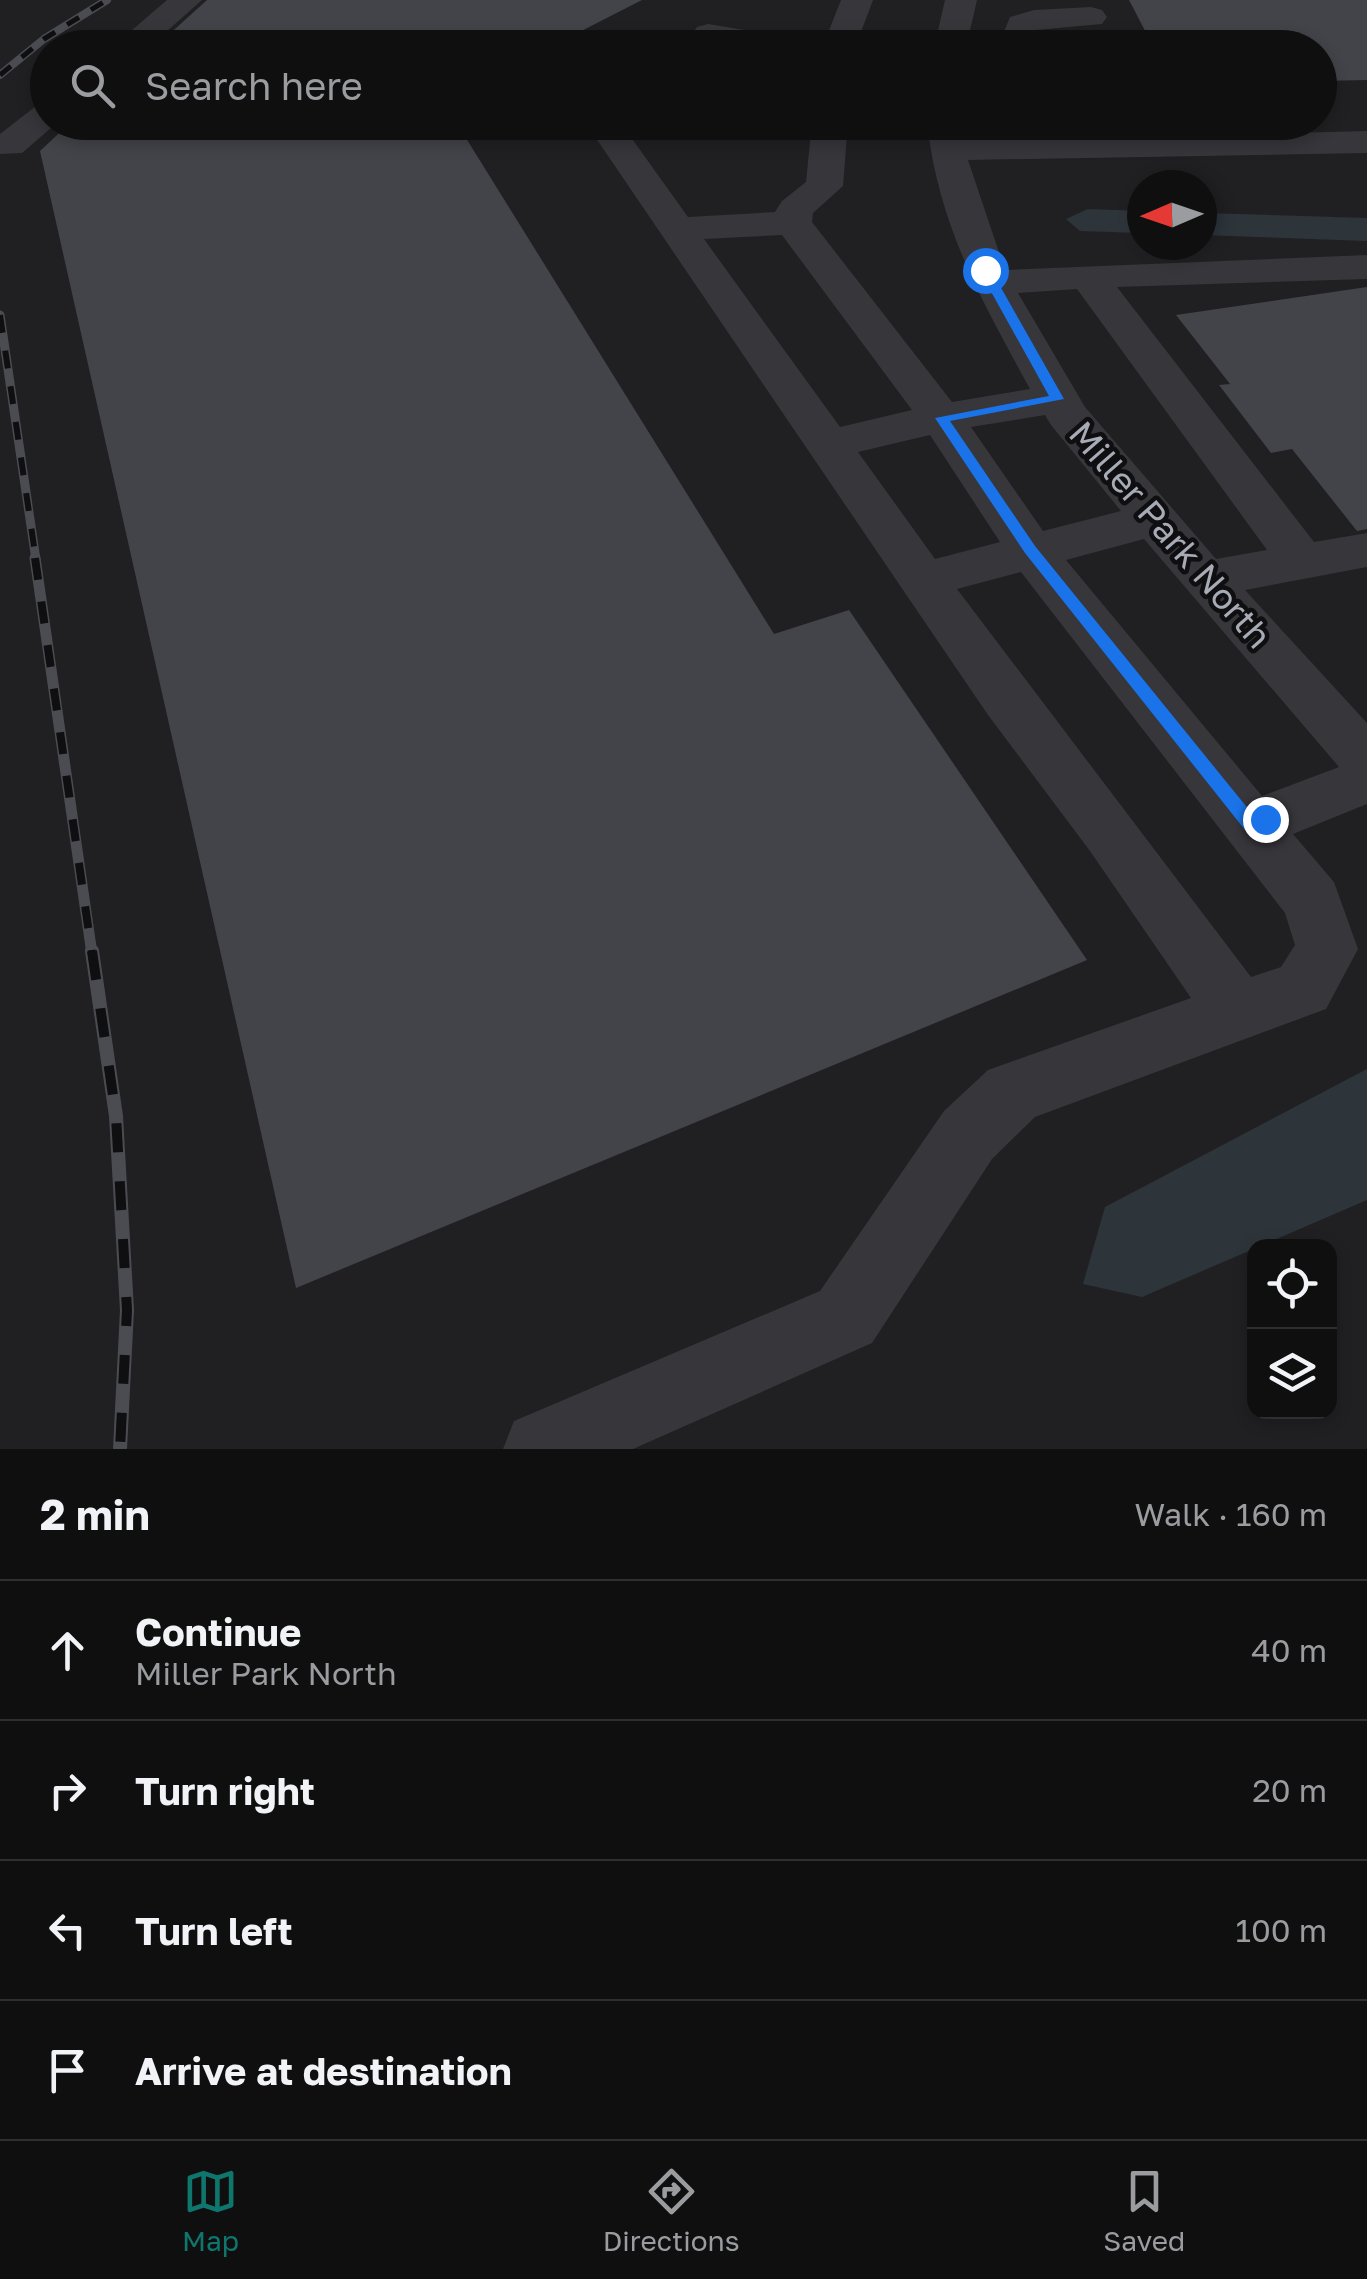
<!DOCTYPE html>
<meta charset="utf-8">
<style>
body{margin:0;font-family:"Golos Text",sans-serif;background:#1d1d1e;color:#f1f3f6}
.controls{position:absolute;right:30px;bottom:30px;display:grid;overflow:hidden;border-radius:20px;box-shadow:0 5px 15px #0003}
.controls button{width:90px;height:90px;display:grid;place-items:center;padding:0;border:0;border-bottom:2px solid #2f2f30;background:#0f0f10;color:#f1f3f6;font:50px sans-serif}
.compass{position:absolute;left:1127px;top:170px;width:90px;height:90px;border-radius:50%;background:#0f0f10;box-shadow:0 5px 15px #0003;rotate:268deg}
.stop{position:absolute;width:30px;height:30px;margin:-22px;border:8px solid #1a73e8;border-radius:50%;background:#fff}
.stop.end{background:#1a73e8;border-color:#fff;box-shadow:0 2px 10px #0008}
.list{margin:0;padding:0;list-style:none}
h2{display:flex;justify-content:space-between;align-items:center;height:130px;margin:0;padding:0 40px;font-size:42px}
h2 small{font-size:32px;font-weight:400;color:#9b9c9f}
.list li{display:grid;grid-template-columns:65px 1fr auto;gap:30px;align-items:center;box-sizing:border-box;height:140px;padding:0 40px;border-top:2px solid #2f2f30}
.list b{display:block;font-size:38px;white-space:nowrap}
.list p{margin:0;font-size:32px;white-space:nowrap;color:#9b9c9f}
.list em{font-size:32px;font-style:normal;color:#9b9c9f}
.icon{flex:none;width:55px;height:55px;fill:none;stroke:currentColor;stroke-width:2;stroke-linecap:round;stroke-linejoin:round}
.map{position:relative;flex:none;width:1367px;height:1449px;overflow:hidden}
.search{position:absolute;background:#0f0f10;box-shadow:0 5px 15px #0003;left:30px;right:30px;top:30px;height:110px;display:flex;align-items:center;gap:25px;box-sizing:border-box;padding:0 35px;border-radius:55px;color:#9b9c9f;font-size:38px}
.sheet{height:690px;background:#0f0f10}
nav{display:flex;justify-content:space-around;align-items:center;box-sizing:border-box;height:140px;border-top:2px solid #2f2f30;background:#0f0f10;font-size:28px;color:#9b9c9f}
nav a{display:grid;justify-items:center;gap:5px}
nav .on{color:#0f766e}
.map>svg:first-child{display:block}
.built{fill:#202023;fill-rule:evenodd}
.water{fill:#2d353b}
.building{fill:#434449}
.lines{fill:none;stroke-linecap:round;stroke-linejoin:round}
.minor{fill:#36363b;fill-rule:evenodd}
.rail-far3-casing{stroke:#4b4c52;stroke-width:8}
.rail-far2-casing{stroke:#4b4c52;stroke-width:9}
.rail-far1-casing{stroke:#4b4c52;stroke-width:11}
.rail-casing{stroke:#4b4c52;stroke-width:14}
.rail-far3{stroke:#0f0f11;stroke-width:5;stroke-dasharray:14;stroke-linecap:butt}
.rail-far2{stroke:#0f0f11;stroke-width:6;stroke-dasharray:18;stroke-linecap:butt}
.rail-far1{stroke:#0f0f11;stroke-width:8;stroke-dasharray:22;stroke-linecap:butt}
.rail{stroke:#0f0f11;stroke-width:10;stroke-dasharray:29;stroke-linecap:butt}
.route{fill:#1a73e8}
.labels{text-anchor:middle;stroke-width:9;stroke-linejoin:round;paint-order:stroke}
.street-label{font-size:35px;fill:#a7abb5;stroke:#0f0f11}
</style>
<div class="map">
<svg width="1367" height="1449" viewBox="0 0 1367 1449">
<rect width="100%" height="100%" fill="#141416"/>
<path class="built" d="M0,0H1367V1449H0ZM48,48H1320V122H48ZM1142,185H1202V245H1142ZM1254,1246H1330V1412H1254Z"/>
<path class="water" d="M1088,209L1142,211V233L1080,231L1066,219Z
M1202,213L1367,218V241L1202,235Z
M1367,1069V1200L1142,1297L1083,1284L1105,1207Z"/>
<path class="building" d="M207,0H642L548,48H154Z
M1129,0H1367V80L1320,81V48H1154Z
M71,122H456L774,634L849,610L1087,960L296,1288L40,151Z
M1367,287V529L1357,531L1292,449L1271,453L1219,385L1230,384L1176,315Z"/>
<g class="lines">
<path class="minor" d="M167,0H202L148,48H111Z
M841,0H873L855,48H736L697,41L692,34L697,27L708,24L824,43Z
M945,0H977L966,48H934Z
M1091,7L1102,10L1107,17L1102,24L1036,30L1041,48H1008L1003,34L1010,17L1034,10Z
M48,103V122H58L22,153L0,154V134L36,106Z
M585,122H620L688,217L775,212L782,201L806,182L812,122H848L843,186L813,213L812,222L952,402L1030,389C982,301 938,225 927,122H963L965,139L1127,136L1131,131L1128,122H1163L1164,136L1367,131V153L968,160L1005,270L1367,255V279L1117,287L1314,542L1367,533V567L1245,590L1367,723V804L1293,834L1334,882L1358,949L1326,1009L1035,1117L992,1159L872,1343L633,1449H503L514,1421L820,1291L944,1111L988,1070L1191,998L1090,851L988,715ZM782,235L912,410L840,427L704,239ZM1077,289L1267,550L1216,559L1085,407L1018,293ZM1045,415L1051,425L1121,511L1043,531L971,427ZM930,435L1000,542L935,559L858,452ZM1144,539L1339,767L1262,796L1066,560ZM1021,572L1285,913L1295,945L1281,967L1251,977L957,589Z"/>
<defs>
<path id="rail-far3" d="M0,75L44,39L107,0"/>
<path id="rail-far2" d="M0,315L36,560"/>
<path id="rail-far1" d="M35,558L92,954"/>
<path id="rail" d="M92,951L116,1116L127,1310L120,1449"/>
</defs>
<use href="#rail-far3" class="rail-far3-casing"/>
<use href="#rail-far2" class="rail-far2-casing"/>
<use href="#rail-far1" class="rail-far1-casing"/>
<use href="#rail" class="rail-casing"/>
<use href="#rail-far3" class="rail-far3"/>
<use href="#rail-far2" class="rail-far2"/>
<use href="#rail-far1" class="rail-far1"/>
<use href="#rail" class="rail"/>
</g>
<path class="route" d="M985,267L991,270L1064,399L950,421L1035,546L1254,816L1271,814V824L1251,832L1245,830L1025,553L935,418L1049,396L979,270Z"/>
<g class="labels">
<g class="street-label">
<text transform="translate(1170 535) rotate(49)" y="12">Miller Park North</text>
</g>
</g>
</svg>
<div class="controls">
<button><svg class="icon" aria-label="locate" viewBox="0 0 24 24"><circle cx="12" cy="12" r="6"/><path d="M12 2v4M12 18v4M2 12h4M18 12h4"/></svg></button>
<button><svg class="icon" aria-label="layers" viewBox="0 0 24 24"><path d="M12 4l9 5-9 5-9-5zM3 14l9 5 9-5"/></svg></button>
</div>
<svg class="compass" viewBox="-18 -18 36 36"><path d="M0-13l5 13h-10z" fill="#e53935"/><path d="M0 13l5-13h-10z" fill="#9b9c9f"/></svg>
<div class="stop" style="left:985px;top:270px"></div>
<div class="stop end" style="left:1265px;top:819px"></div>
<div class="search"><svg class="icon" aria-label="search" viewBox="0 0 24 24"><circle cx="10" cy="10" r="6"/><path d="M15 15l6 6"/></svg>Search here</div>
</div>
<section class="sheet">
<h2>2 min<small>Walk · 160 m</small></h2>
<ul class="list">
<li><svg class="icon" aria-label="ahead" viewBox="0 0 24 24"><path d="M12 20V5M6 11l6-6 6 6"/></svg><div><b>Continue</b><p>Miller Park North</p></div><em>40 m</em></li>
<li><svg class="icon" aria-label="right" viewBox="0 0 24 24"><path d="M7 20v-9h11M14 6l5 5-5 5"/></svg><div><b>Turn right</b></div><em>20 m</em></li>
<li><svg class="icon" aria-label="left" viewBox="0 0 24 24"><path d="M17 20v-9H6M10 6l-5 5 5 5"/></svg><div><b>Turn left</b></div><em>100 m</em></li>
<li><svg class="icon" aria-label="arrive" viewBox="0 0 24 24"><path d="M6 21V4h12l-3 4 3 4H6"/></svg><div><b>Arrive at destination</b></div></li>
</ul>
</section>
<nav>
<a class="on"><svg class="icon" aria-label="map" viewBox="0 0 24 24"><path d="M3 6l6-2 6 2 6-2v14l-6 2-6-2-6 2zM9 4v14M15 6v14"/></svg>Map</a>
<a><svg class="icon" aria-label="directions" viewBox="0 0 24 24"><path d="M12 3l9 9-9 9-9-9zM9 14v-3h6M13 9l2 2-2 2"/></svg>Directions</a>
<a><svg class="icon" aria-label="saved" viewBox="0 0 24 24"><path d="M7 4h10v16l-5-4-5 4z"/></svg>Saved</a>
</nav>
